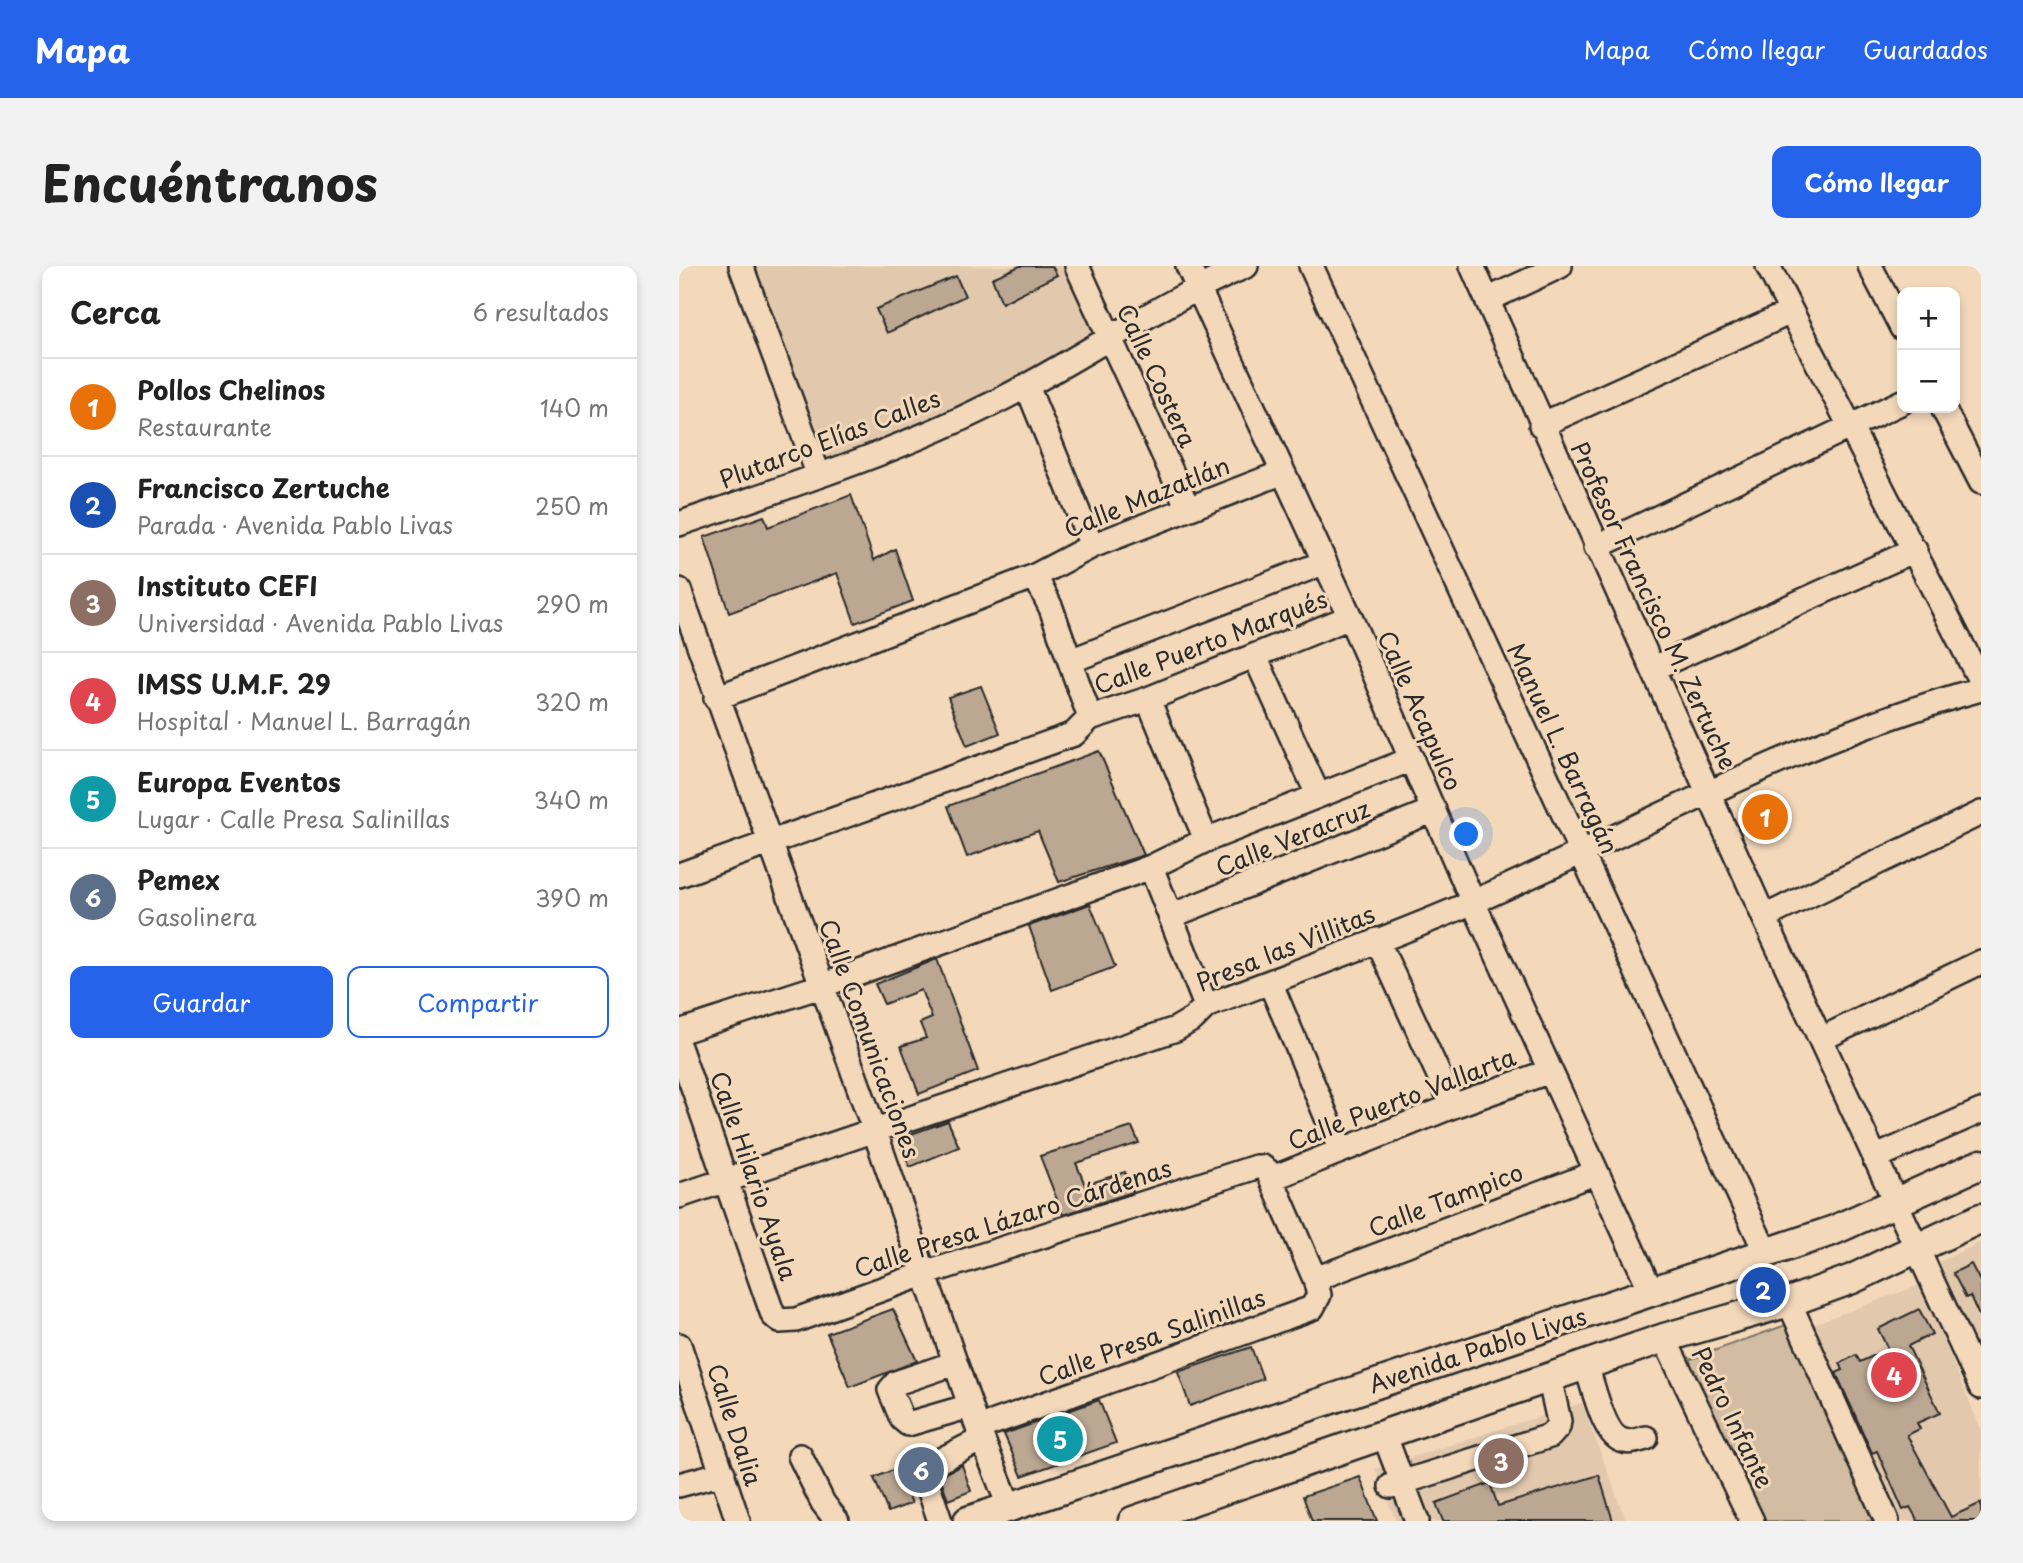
<!DOCTYPE html>
<html lang="es">
<meta charset="utf-8">
<style>
body{margin:0;font-family:"Playpen Sans",sans-serif;background:#f2f2f2;color:#222}
.controls{position:absolute;right:21px;top:21px;display:grid;overflow:hidden;border-radius:14px;box-shadow:0 4px 10px #0003}
.controls button{width:63px;height:63px;display:grid;place-items:center;padding:0;border:0;border-bottom:2px solid #e0e0e0;background:#fff;color:#222;font:35px sans-serif}
.you{position:absolute;left:788px;top:569px;width:24px;height:24px;margin:-18px;border:5px solid #fff;border-radius:50%;background:#1a73e8;box-shadow:0 0 0 10px #1a73e833}
.badge{display:grid;place-items:center;width:46px;height:46px;border-radius:50%;background:#2563eb;color:#fff;font-size:23px;font-weight:700}
.pin{position:absolute;translate:-50% -50%;border:4px solid #fff;box-shadow:0 2px 7px #0006}
.list{margin:0;padding:0;list-style:none}
h2{display:flex;justify-content:space-between;align-items:center;height:91px;margin:0;padding:0 28px;font-size:30px}
h2 small{font-size:23px;font-weight:400;color:#767676}
.list li{display:grid;grid-template-columns:46px 1fr auto;gap:21px;align-items:center;box-sizing:border-box;height:98px;padding:0 28px;border-top:2px solid #e0e0e0}
.list b{display:block;font-size:26px;white-space:nowrap}
.list p{margin:0;font-size:23px;white-space:nowrap;color:#767676}
.list em{font-size:23px;font-style:normal;color:#767676}
.actions{display:flex;gap:14px;padding:21px 28px}
.actions a{flex:1;padding:16px 0;border:2px solid #2563eb;border-radius:14px;text-align:center;font-size:24px;color:#2563eb}
.actions .main{background:#2563eb;color:#fff}
.map{position:relative;flex:none;width:1302px;height:1255px;overflow:hidden;border-radius:14px}
header{display:flex;align-items:center;gap:42px;box-sizing:border-box;height:98px;padding:0 35px;background:#2563eb;color:#fff}
header strong{font-size:33px}
nav{display:flex;gap:38px;margin-inline-start:auto;font-size:24px}
.intro{display:flex;align-items:center;justify-content:space-between;box-sizing:border-box;height:168px;padding:0 42px}
h1{margin:0;font-size:49px}
.button{padding:18px 32px;border-radius:14px;background:#2563eb;color:#fff;font-size:24px;font-weight:700}
main{display:flex;gap:42px;padding:0 42px}
aside{flex:1;background:#fff;border-radius:14px;box-shadow:0 4px 10px #0003}
.map>svg:first-child{display:block}
.built{fill:#e2c9ae}
.green{fill:#d2bca2;stroke:#7e7466;stroke-width:2}
.building{fill:#bba792;stroke:#2b2b2b;stroke-width:2}
.lines{fill:none;stroke-linecap:round;stroke-linejoin:round}
.minor-casing{stroke:#2b2b2b;stroke-width:28}
.major-casing{stroke:#2b2b2b;stroke-width:33}
.minor{stroke:#f3d8ba;stroke-width:23}
.major{stroke:#f3d8ba;stroke-width:28}
.labels{text-anchor:middle;stroke-width:6;stroke-linejoin:round;paint-order:stroke}
.street-label{font-size:24px;fill:#2b2b2b;stroke:#f3d8ba}
</style>
<header>
<strong>Mapa</strong>
<nav><a>Mapa</a><a>Cómo llegar</a><a>Guardados</a></nav>
</header>
<div class="intro"><h1>Encuéntranos</h1><a class="button">Cómo llegar</a></div>
<main>
<aside>
<h2>Cerca<small>6 resultados</small></h2>
<ul class="list">
<li><span class="badge" style="background:#e8710a">1</span><div><b>Pollos Chelinos</b><p>Restaurante</p></div><em>140 m</em></li>
<li><span class="badge" style="background:#1a4fb4">2</span><div><b>Francisco Zertuche</b><p>Parada · Avenida Pablo Livas</p></div><em>250 m</em></li>
<li><span class="badge" style="background:#8d6e63">3</span><div><b>Instituto CEFI</b><p>Universidad · Avenida Pablo Livas</p></div><em>290 m</em></li>
<li><span class="badge" style="background:#e0444e">4</span><div><b>IMSS U.M.F. 29</b><p>Hospital · Manuel L. Barragán</p></div><em>320 m</em></li>
<li><span class="badge" style="background:#0f9aa8">5</span><div><b>Europa Eventos</b><p>Lugar · Calle Presa Salinillas</p></div><em>340 m</em></li>
<li><span class="badge" style="background:#5c6f8a">6</span><div><b>Pemex</b><p>Gasolinera</p></div><em>390 m</em></li>
</ul>
<div class="actions"><a class="main">Guardar</a><a>Compartir</a></div>
</aside>
<div class="map">
<svg width="1302" height="1255" viewBox="0 0 1302 1255">
<rect width="100%" height="100%" fill="#f3d8ba"/>
<filter id="ink" filterUnits="userSpaceOnUse"><feTurbulence type="fractalNoise" baseFrequency=".0143" numOctaves="2"/><feDisplacementMap in="SourceGraphic" scale="14" xChannelSelector="R" yChannelSelector="G"/><feConvolveMatrix kernelMatrix="1 2 1 2 8 2 1 2 1" color-interpolation-filters="sRGB"/></filter>
<g filter="url(#ink)">
<path class="built" d="M76,0H388L417,65L308,126L144,197Z
M1302,976V1088L1258,997Z
M1241,1019L1302,1163V1255H1221L1129,1060Z
M903,1137L947,1255H717L696,1203Z"/>
<path class="green" d="M1107,1059L1194,1255H1085L1009,1094Z"/>
<path class="building" d="M341,0H373L378,9L323,37L313,12Z
M277,10L286,30L208,67L197,43Z
M172,229L195,294L216,283L234,335L176,357L158,307L50,347L25,271L85,250L89,261Z
M302,420L321,467L288,480L269,431Z
M420,485L465,589L380,616L359,565L288,591L269,540Z
M411,638L436,701L373,724L350,660Z
M258,693L299,805L240,828L222,780L247,772L241,757L253,752L242,724L205,738L196,718Z
M269,855L280,881L231,901L218,873Z
M453,861L460,877L397,897L406,919L446,906L454,926L384,949L361,890Z
M1292,998L1302,1017V1054L1291,1030L1287,1032L1274,1007Z
M214,1043L238,1095L171,1121L148,1067Z
M1240,1043L1253,1068L1229,1080L1261,1147L1238,1157L1241,1163L1228,1169L1272,1251L1302,1237V1255H1239L1231,1241L1224,1244L1198,1185L1193,1187L1157,1107L1164,1104L1161,1097L1177,1089L1181,1096L1209,1083L1199,1063Z
M572,1081L584,1113L511,1140L499,1106Z
M420,1134L437,1177L343,1210L325,1168Z
M283,1199L292,1225L269,1234L261,1210Z
M218,1202L233,1237L209,1246L195,1212Z
M920,1209L934,1255H764L757,1237L811,1217L819,1240Z
M681,1211L698,1255H633L624,1230Z"/>
<g class="lines">
<defs>
<path id="minor" d="M62,0L140,210
M398,0L509,242
M509,0L671,351L794,636L973,1027
M632,0L1087,987
M793,0L1085,651L1302,1121
M1089,0L1302,416
M1191,0L1223,62
M810,33L881,0
M348,120L413,280
M1264,142L1302,216
M862,159L1112,46
M0,258C118,217 239,180 349,119C422,79 490,33 567,0
M917,281L1223,136
M356,310L372,342L411,452
M0,324L195,863L299,1162L330,1240
M576,390L639,529
M391,395L644,297
M975,402L1236,284
M37,432L356,310L413,280L602,207
M469,433L527,574
M411,452L469,433L671,351
M472,601L527,740
M0,609L395,468L411,452
M492,650L755,544
M1085,651L1302,547
M698,674L774,840
M591,716L662,885
M0,766L142,720L472,601L527,574L733,493
M1142,773L1302,696
M0,781L94,1049L101,1055L117,1054L245,1008L577,901H583L589,905L636,1013L640,1029L633,1042L299,1162
M1195,892L1302,845
M594,912L774,840L871,805
M0,930L497,763L514,753L527,740C616,706 707,674 794,636C964,562 1122,472 1302,423
M636,1013L916,907
M1110,1036L1208,1255
M985,1072L1073,1255
M0,1079L59,1255
M276,1097L217,1117L211,1124L223,1153L229,1158L291,1140
M907,1099C914,1118 924,1171 945,1175C952,1177 960,1174 967,1172
M705,1168L738,1255
M121,1190L144,1237L158,1255
M0,1219L44,1207
M712,1220L871,1170L879,1161L880,1155L870,1111
M261,1255L245,1208L248,1201L303,1173"/>
<path id="major" d="M289,1255L1153,965L1302,898
M454,1255L985,1072L1110,1036L1173,1013L1302,952"/>
</defs>
<use href="#minor" class="minor-casing"/>
<use href="#major" class="major-casing"/>
<use href="#minor" class="minor"/>
<use href="#major" class="major"/>
</g>
</g>
<g class="labels">
<g class="street-label">
<text transform="translate(477 110) rotate(65)" y="8">Calle Costera</text>
<text transform="translate(151 174) rotate(-21)" y="8">Plutarco Elías Calles</text>
<text transform="translate(468 232) rotate(-22)" y="8">Calle Mazatlán</text>
<text transform="translate(974 340) rotate(65)" y="8">Profesor Francisco M. Zertuche</text>
<text transform="translate(532 377) rotate(-21)" y="8">Calle Puerto Marqués</text>
<text transform="translate(740 445) rotate(66)" y="8">Calle Acapulco</text>
<text transform="translate(883 483) rotate(65)" y="8">Manuel L. Barragán</text>
<text transform="translate(614 573) rotate(-22)" y="8">Calle Veracruz</text>
<text transform="translate(607 683) rotate(-22)" y="8">Presa las Villitas</text>
<text transform="translate(190 773) rotate(70)" y="8">Calle Comunicaciones</text>
<text transform="translate(723 834) rotate(-21)" y="8">Calle Puerto Vallarta</text>
<text transform="translate(74 910) rotate(71)" y="8">Calle Hilario Ayala</text>
<text transform="translate(767 935) rotate(-21)" y="8">Calle Tampico</text>
<text transform="translate(334 953) rotate(-18)" y="8">Calle Presa Lázaro Cárdenas</text>
<text transform="translate(473 1072) rotate(-20)" y="8">Calle Presa Salinillas</text>
<text transform="translate(799 1085) rotate(-18)" y="8">Avenida Pablo Livas</text>
<text transform="translate(1053 1152) rotate(64)" y="8">Pedro Infante</text>
<text transform="translate(55 1159) rotate(72)" y="8">Calle Dalia</text>
</g>
</g>
</svg>
<div class="controls">
<button>+</button>
<button>−</button>
</div>
<div class="you"></div>
<div class="pin badge" style="left:1086px;top:551px;background:#e8710a">1</div>
<div class="pin badge" style="left:1084px;top:1024px;background:#1a4fb4">2</div>
<div class="pin badge" style="left:822px;top:1195px;background:#8d6e63">3</div>
<div class="pin badge" style="left:1215px;top:1109px;background:#e0444e">4</div>
<div class="pin badge" style="left:381px;top:1173px;background:#0f9aa8">5</div>
<div class="pin badge" style="left:242px;top:1204px;background:#5c6f8a">6</div>
</div>
</main>
